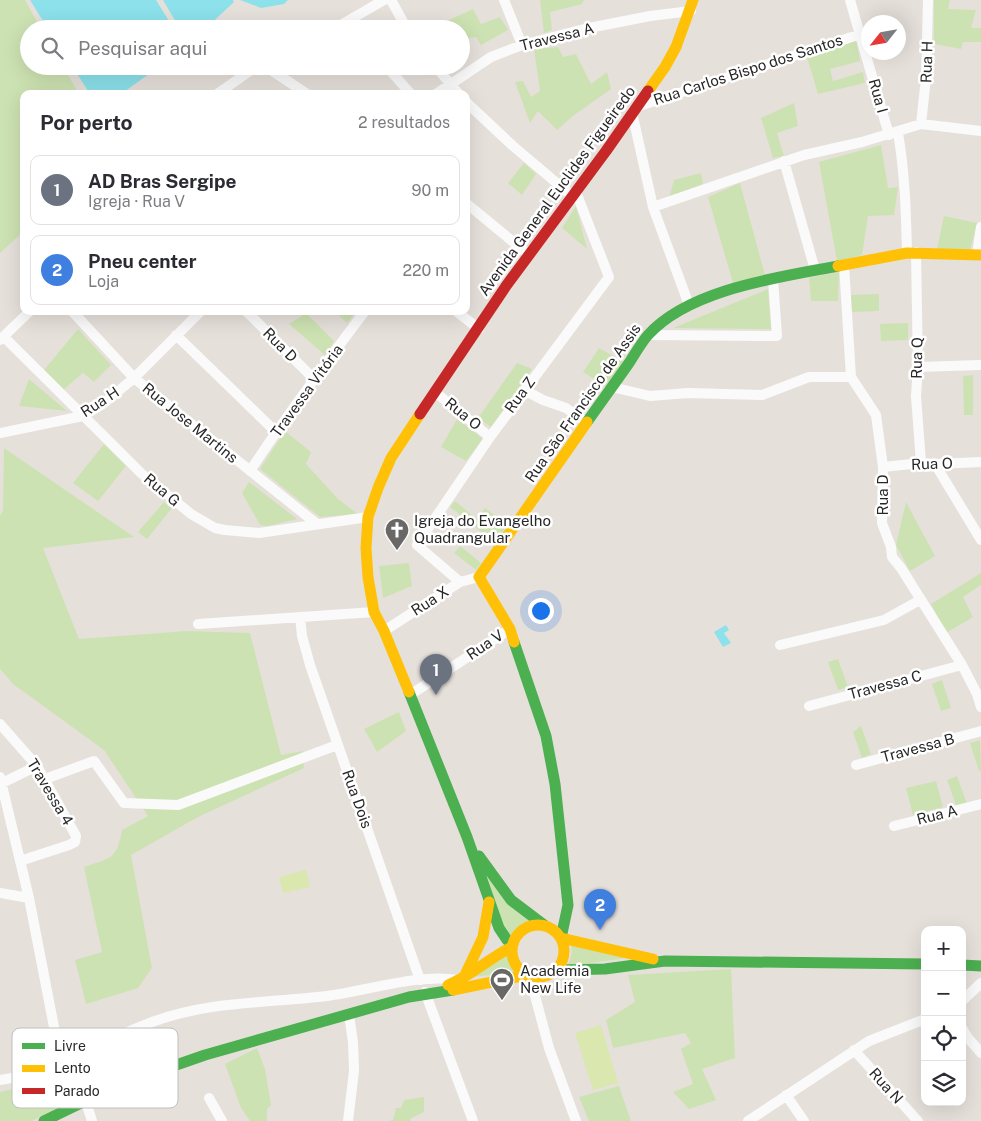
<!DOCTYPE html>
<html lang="pt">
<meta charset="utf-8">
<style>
body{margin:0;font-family:"Public Sans",sans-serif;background:#f7f7f7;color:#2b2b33}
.controls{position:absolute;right:15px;bottom:15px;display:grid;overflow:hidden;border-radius:10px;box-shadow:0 5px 20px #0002}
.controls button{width:45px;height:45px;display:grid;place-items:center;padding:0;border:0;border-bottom:1px solid #e1e1e2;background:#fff;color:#2b2b33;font:25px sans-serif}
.compass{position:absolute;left:861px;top:15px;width:45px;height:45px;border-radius:50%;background:#fff;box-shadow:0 5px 20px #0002;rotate:239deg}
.you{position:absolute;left:540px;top:610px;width:18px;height:18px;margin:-12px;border:4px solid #fff;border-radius:50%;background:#1a73e8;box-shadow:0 0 0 8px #1a73e833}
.badge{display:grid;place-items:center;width:32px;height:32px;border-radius:50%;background:#b45309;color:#fff;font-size:16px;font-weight:700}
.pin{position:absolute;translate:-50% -41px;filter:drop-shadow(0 1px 2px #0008)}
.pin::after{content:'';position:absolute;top:26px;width:18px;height:15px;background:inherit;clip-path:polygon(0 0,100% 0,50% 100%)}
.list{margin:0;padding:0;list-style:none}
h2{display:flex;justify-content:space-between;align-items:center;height:65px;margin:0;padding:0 20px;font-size:21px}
h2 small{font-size:16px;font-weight:400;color:#7c7c81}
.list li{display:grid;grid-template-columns:32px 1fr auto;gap:15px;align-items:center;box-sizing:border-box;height:70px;margin:0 10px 10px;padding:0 10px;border:1px solid #e1e1e2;border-radius:10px}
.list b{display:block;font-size:19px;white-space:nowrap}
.list p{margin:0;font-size:16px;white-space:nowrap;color:#7c7c81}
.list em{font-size:16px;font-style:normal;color:#7c7c81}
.icon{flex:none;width:28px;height:28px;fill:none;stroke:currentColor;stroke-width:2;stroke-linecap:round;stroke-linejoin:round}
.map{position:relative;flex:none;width:981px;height:1121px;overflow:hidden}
.search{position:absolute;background:#fff;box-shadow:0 5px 20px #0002;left:20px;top:20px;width:450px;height:55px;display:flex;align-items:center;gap:12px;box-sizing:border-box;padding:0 18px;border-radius:28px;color:#7c7c81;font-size:19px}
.panel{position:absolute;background:#fff;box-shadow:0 5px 20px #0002;left:20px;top:90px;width:450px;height:225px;border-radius:10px}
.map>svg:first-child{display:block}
.green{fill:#cde2b2}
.pitch{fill:#dae7af}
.water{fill:#8ce1eb}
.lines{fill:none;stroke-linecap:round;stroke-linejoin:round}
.street{stroke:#fbfafa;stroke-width:10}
.fast{stroke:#4caf50;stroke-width:11}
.slow{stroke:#ffc107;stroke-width:11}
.jam{stroke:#c62828;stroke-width:11}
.labels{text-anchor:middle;stroke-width:5;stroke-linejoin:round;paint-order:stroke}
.street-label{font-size:15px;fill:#272727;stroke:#fff}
.poi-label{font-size:15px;fill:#272727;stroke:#fff;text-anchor:start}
.key{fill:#fff;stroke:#bebebe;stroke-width:1}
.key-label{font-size:14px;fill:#272727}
</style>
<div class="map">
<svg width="981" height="1121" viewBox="0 0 981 1121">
<rect width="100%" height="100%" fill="#e6e0db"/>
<path class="green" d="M0,0H25L41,29H29V66H63L79,94H24V182L21,185L24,188V231L0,253Z
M540,0H584L582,4L550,12L552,30L544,33Z
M934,0H950L948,9L976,10L971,28H981V42H963L961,49L934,44Z
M473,9L481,24L500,17L508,30L481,45L476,37L461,39V29H449L445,22Z
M856,40L860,61L830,69L833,81L863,72L865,83L818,94L807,57Z
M558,47L563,57L576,54L591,84L607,72L611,89L573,116L557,130L538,111L530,123L515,82L523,81L531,97L540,91L534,49Z
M794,103L798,126L777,133L784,156L773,158L761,118Z
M881,145L888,188L898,187L894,215L868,216L862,255L837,261L819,162Z
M524,163L536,174L522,195L508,183Z
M701,173L703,184L669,198L674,180Z
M740,183L765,275L733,283L708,197Z
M576,206L587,249L562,228Z
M944,216L977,223L970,251L937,249Z
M839,272L838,301H811L809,278Z
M768,289L771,329L673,328Z
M879,294V311L851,312L850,295Z
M334,311H356L347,323Z
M306,313L334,341L325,355L289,324Z
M908,323V340L881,341L880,324Z
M78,329L111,365L94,382L83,373L63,390L43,371Z
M599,348L624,362L605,386L583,372Z
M517,363L532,369L491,427L478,418Z
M973,375V415H964L963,376Z
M29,379L67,411L19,406Z
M457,419L483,439L466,461L441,447Z
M285,431L311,452L306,464L338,499L358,514L320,517L260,469Z
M104,444L126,466L98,501L73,483Z
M4,448L134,537L43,548L79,639L187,631L250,633L281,755L303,751L304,768L198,817L131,855L152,968L138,988L86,1004L75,960L102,952L84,867C110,858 117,860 122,830L148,816L104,750L13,684L0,669V516L3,510Z
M249,482L297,519L268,526L260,525L242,493Z
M455,501L477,519L485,508L508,526L495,543L450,507Z
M164,502L172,508L147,539L138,532Z
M906,502L935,556L910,571L896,545Z
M460,546L481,563L476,570L454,553Z
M409,563L412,586L383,598L379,566Z
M981,573V585L963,597L973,617L946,633L931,604Z
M838,659L848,687L838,690L828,662Z
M942,680L951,708L941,711L932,684Z
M399,712L406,731L377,752L364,729Z
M861,726L871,754L862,758L853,732Z
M980,740L981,770L979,771L970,743Z
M957,776L967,804L957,808L947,780Z
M936,781L943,807L913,815L906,788Z
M479,870L535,921C524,924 517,930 510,940Z
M570,941L634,957L567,966C572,956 573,951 570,941Z
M502,945L509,961L517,973L469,977Z
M731,969L735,1058L702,1069L716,1100L689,1109L673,1092L693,1084L681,1049L691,1043L685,1033L613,1048L606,1020L635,1002L628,975Z
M257,1048L265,1069L271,1105L267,1109V1121H250L241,1108L225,1064Z
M123,1049L133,1069L32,1121H0V1092L59,1077Z
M619,1086L631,1121H589L579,1097Z
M424,1097V1112L410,1119L411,1121H389L393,1120L396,1108H401L404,1100Z"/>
<path class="pitch" d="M306,870L310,887L283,893L279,877Z
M601,1025L618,1083L593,1090L575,1033Z"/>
<path class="water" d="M30,0H156L174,29H48Z
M163,0H233L234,2L205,29H180Z
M240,0H288L284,4L261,8Z
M72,66H160L121,94H90Z
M726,625L729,630L724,633L731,643L723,647L714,632Z"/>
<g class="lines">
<path class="street" d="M391,0L407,29
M504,0L522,45
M850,0L889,135
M329,29L339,26L384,0
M265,66L307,94
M386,66L411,94
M435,66L459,94
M217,94L257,66
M436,94L491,57L522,45L584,29L650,16L691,11
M466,102L513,146L572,196
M639,106L861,34
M632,112L653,207L689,305
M921,124L926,78L928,0
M898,133C905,173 906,213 907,253
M784,161L815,270
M466,203L529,255
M653,207L804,155L862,142L921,124L981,131
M916,252L918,367L916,396L921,463
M977,255L981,227
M844,265L851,377L876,415L883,467L882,523L891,547L892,557L901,568L962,665L977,694L981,707
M72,311L134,378L317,524
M246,311L314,379
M456,311L479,329
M176,335L276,432
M648,335L777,336L773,279
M4,337L142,474L191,514L215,528L225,530L259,533L368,517
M0,340L30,311
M918,367L981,365
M612,387L650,396L688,393L762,395L809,377H851
M524,390L543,400L566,408L587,423
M435,392L490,437
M0,433L83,416L103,404L134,378L201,311
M935,464L981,540
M883,467L921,463L935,464L981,462
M250,471C286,416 325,364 365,311
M460,582L417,545L490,437L609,277L576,192
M300,617L302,636L310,665L420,980
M198,624L374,612
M384,631L460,582L479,577
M780,645L884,620L920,600
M410,695L510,629
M809,706L962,665
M0,724L37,766L76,836L75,842L69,845L20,861
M856,765L981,731
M0,777L29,898L61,1063
M45,779L94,761L124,803L178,805L337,745
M0,784L37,766
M894,826L981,804
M0,893L29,898
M530,977L549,1048L576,1121
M425,992L473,1121
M962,1001L981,983
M962,1028L968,1038L981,1053
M134,1029L148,1073
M854,1050L918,1121
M0,1080C56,1072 102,1040 155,1021C210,1001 270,1003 327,996C366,991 420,973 458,980
M786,1095L804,1121
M209,1098L222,1121
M85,1099L92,1121
M348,1121L354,1071L353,1042L349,1015
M748,1121L869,1041L925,1019"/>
<path class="fast" d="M587,422C601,402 615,383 629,363C635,354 641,343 648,335C689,289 780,277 838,266
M514,642L546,736L555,784L568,905L561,938
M409,692L467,837L499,928L507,940L513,943
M479,856L511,900L544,925
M962,965L981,966
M557,970L605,969L665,961L925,964
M44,1121L116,1086L205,1055L409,997L453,990"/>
<path class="slow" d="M648,91L665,67L676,47L693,0
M838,266L907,253L981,255
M514,642L510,629L479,577L587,422
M409,692L384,631L374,612L368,577L366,548L368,517L378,488L391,458L420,414
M512 951a26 26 0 1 1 52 0a26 26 0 1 1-52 0Z
M561,938L653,959
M464,977L483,937L489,902
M448,985C471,976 489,958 512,947
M453,990L527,975"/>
<path class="jam" d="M420,414L506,286L606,151L648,91"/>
</g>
<defs>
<symbol id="church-pin" viewBox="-11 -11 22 30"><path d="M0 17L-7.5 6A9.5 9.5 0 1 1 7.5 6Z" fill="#6a6866" stroke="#fff"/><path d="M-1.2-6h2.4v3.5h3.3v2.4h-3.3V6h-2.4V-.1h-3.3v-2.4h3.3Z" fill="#fff"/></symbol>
<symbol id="stadium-pin" viewBox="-11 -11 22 30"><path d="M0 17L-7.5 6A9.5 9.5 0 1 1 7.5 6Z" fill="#6a6866" stroke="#fff"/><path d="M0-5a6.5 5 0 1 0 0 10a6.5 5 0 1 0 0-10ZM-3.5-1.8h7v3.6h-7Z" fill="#fff"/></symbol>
</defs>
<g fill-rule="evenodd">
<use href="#church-pin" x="383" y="516" width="28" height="38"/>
<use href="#stadium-pin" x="488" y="966" width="28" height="38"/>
</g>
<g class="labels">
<g class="street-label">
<text transform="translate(557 37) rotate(-14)" y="5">Travessa A</text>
<text transform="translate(927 62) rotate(-88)" y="5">Rua H</text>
<text transform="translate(748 70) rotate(-18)" y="5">Rua Carlos Bispo dos Santos</text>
<text transform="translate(878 96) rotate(74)" y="5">Rua I</text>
<text transform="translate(557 191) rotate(-54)" y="5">Avenida General Euclides Figueiredo</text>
<text transform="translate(280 345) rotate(45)" y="5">Rua D</text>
<text transform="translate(917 358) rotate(-89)" y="5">Rua Q</text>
<text transform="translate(307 391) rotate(-54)" y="5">Travessa Vitória</text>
<text transform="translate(520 395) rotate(-54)" y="5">Rua Z</text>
<text transform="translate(100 402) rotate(-33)" y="5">Rua H</text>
<text transform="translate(583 403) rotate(-55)" y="5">Rua São Francisco de Assis</text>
<text transform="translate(463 414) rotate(39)" y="5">Rua O</text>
<text transform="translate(190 423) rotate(39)" y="5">Rua Jose Martins</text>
<text transform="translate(932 464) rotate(-2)" y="5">Rua O</text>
<text transform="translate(162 490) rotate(40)" y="5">Rua G</text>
<text transform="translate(883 495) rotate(-90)" y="5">Rua D</text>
<text transform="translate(430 601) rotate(-33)" y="5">Rua X</text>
<text transform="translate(485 645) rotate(-34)" y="5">Rua V</text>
<text transform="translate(885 685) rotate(-15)" y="5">Travessa C</text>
<text transform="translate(918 748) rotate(-15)" y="5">Travessa B</text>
<text transform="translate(50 792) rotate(59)" y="5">Travessa 4</text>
<text transform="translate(357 799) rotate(70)" y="5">Rua Dois</text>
<text transform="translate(937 815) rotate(-14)" y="5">Rua A</text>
<text transform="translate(886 1086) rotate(48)" y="5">Rua N</text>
</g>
<g class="poi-label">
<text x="414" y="526">Igreja do Evangelho<tspan x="414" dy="17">Quadrangular</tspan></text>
<text x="520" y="976">Academia<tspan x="520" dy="17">New Life</tspan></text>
</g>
</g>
<rect x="12" y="1028" width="166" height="80" rx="8" class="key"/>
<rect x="22" y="1043" width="23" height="6" fill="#4caf50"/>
<rect x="22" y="1065" width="23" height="7" fill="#ffc107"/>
<rect x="22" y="1088" width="23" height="6" fill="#c62828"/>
<g class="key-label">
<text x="54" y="1051">Livre</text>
<text x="54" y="1073">Lento</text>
<text x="54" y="1096">Parado</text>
</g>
</svg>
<div class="controls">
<button>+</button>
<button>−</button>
<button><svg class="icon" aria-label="locate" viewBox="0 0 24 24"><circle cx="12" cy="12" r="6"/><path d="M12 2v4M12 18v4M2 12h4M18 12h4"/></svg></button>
<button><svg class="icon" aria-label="layers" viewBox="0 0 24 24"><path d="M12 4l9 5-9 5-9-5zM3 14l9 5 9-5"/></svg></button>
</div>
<svg class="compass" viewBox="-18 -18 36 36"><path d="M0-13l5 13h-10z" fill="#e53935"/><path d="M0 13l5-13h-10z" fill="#7c7c81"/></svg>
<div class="you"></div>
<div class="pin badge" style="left:436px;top:695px;background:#6b7280">1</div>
<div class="pin badge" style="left:600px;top:930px;background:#3f7fe0">2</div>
<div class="search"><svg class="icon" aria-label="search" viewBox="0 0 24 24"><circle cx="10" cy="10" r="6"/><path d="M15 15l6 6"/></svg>Pesquisar aqui</div>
<section class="panel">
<h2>Por perto<small>2 resultados</small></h2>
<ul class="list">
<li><span class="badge" style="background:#6b7280">1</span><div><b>AD Bras Sergipe</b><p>Igreja · Rua V</p></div><em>90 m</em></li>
<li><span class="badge" style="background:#3f7fe0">2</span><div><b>Pneu center</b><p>Loja</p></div><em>220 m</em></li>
</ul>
</section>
</div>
